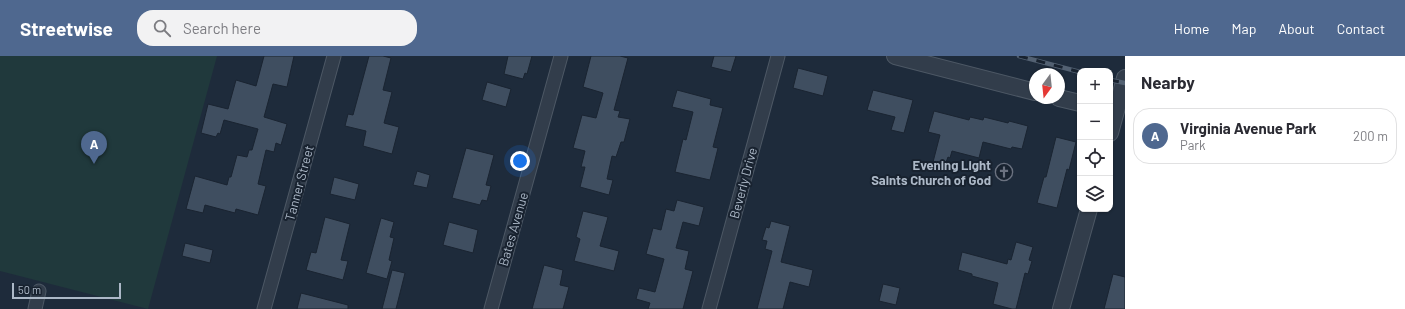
<!DOCTYPE html>
<meta charset="utf-8">
<style>
body{margin:0;font-family:Barlow,sans-serif;background:#f2f2f3;color:#2b2b33}
.controls{position:absolute;right:12px;top:12px;display:grid;overflow:hidden;border-radius:8px;box-shadow:0 1px 3px #0004}
.controls button{width:36px;height:36px;display:grid;place-items:center;padding:0;border:0;border-bottom:1px solid #e1e1e2;background:#fff;color:#2b2b33;font:20px sans-serif}
.compass{position:absolute;left:1029px;top:12px;width:36px;height:36px;border-radius:50%;background:#fff;box-shadow:0 1px 3px #0004;rotate:195deg}
.scale{position:absolute;left:12px;bottom:10px;width:109px;box-sizing:border-box;padding-left:4px;border:2px solid #acb8c7;border-top:0;font-size:11px;line-height:14px;white-space:nowrap;color:#acb8c7;-webkit-text-stroke:3px #18222f;paint-order:stroke}
.you{position:absolute;left:520px;top:105px;width:14px;height:14px;margin:-10px;border:3px solid #fff;border-radius:50%;background:#1a73e8;box-shadow:0 0 0 6px #1a73e833}
.badge{display:grid;place-items:center;width:26px;height:26px;border-radius:50%;background:#4f688f;color:#fff;font-size:13px;font-weight:700}
.pin{position:absolute;translate:-50% -33px;filter:drop-shadow(0 1px 2px #0008)}
.pin::after{content:'';position:absolute;top:21px;width:14px;height:12px;background:inherit;clip-path:polygon(0 0,100% 0,50% 100%)}
.list{margin:0;padding:0;list-style:none}
h2{display:flex;justify-content:space-between;align-items:center;height:52px;margin:0;padding:0 16px;font-size:17px}
h2 small{font-size:13px;font-weight:400;color:#7c7c81}
.list li{display:grid;grid-template-columns:26px 1fr auto;gap:12px;align-items:center;box-sizing:border-box;height:56px;margin:0 8px 8px;padding:0 8px;border:1px solid #e1e1e2;border-radius:16px}
.list b{display:block;font-size:15px;white-space:nowrap}
.list p{margin:0;font-size:13px;white-space:nowrap;color:#7c7c81}
.list em{font-size:13px;font-style:normal;color:#7c7c81}
.icon{flex:none;width:22px;height:22px;fill:none;stroke:currentColor;stroke-width:2;stroke-linecap:round;stroke-linejoin:round}
.map{position:relative;flex:none;width:1125px;height:253px;overflow:hidden}
header{display:flex;align-items:center;gap:24px;box-sizing:border-box;height:56px;padding:0 20px;background:#4f688f;color:#fff}
header strong{font-size:19px}
nav{display:flex;gap:22px;margin-inline-start:auto;font-size:14px}
.search{width:280px;height:36px;background:#f2f2f3;display:flex;align-items:center;gap:10px;box-sizing:border-box;padding:0 14px;border-radius:16px;color:#7c7c81;font-size:15px}
main{display:flex}
aside{flex:1;background:#fff}
.map>svg:first-child{display:block}
.green{fill:#20393c}
.building{fill:#3f4e60;stroke:#1a2431}
.lines{fill:none;stroke-linecap:round;stroke-linejoin:round}
.minor-casing{stroke:#4d5865;stroke-width:15}
.tertiary-casing{stroke:#4d5865;stroke-width:18}
.minor{stroke:#323d4b;stroke-width:13}
.tertiary{stroke:#323d4b;stroke-width:16}
.rail-casing{stroke:#536172;stroke-width:4.5}
.rail{stroke:#18222f;stroke-width:3;stroke-dasharray:9;stroke-linecap:butt}
.labels{text-anchor:middle;stroke-width:4;stroke-linejoin:round;paint-order:stroke}
.poi-label{font-size:13px;font-weight:bold;fill:#acb8c7;stroke:#18222f;text-anchor:end}
.street-label{font-size:13px;fill:#acb8c7;stroke:#18222f}
</style>
<header>
<strong>Streetwise</strong>
<div class="search"><svg class="icon" aria-label="search" viewBox="0 0 24 24"><circle cx="10" cy="10" r="6"/><path d="M15 15l6 6"/></svg>Search here</div>
<nav><a>Home</a><a>Map</a><a>About</a><a>Contact</a></nav>
</header>
<main>
<div class="map">
<svg width="1125" height="253" viewBox="0 0 1125 253">
<rect width="100%" height="100%" fill="#1e2b3b"/>
<path class="green" d="M0,0H217L148,253L0,215Z"/>
<path class="building" d="M264,0H294L287,31L273,28L264,61L287,68L281,89L276,87L274,96L266,94L258,128L266,130L258,159L236,153L235,157L205,149L203,157L186,153L195,120L227,129L229,121H231L237,99L247,101L249,94H252L258,73L224,64L220,78L218,77L216,81L201,77L208,48L228,53L236,24L256,30Z
M369,0H383L391,2L383,34L392,36L384,67L399,71L392,98L363,90L366,75L345,70L348,58L353,59Z
M508,0H532L527,18L525,17L523,23L504,18Z
M591,0H620L628,2L614,54L620,55L618,61L630,63L624,86H621L616,101L612,100L607,123L613,124L609,139L580,131L585,111H581L585,95L573,92L582,59L596,62L603,37L583,31Z
M714,0H736L731,16L711,11Z
M798,12L828,20L823,40L793,32Z
M487,26L511,33L506,51L482,44Z
M677,34L711,43L710,49L723,52L713,91L718,92L710,124L675,116L683,83L686,84L693,56L672,51Z
M873,34L913,44L904,77L891,74L895,61L867,54Z
M934,55L969,64L970,61L983,64L984,61L1008,67L1009,65L1028,70L1022,93L1012,91L1011,93L983,86L979,102L952,95L950,102L948,101L945,109L933,106L940,79L928,76Z
M1056,81L1076,86L1069,114L1067,113L1057,152L1037,147L1044,121H1046Z
M466,92L494,99L486,129L491,130L487,145L482,144L480,149L452,142Z
M417,115L430,119L427,132L413,129Z
M334,121L359,128L355,144L330,138Z
M677,144L704,151L699,170L683,166L676,192L689,195L685,213L693,215L683,253H648L650,247L636,243L639,232L655,236L664,203L646,198L653,172L661,174L666,153L674,155Z
M583,155L608,161L600,190L619,195L614,215L574,205L580,183L576,181Z
M325,161L350,168L341,204L348,205L343,224L306,214L311,196L316,197Z
M381,162L394,166L390,181L394,182L389,204L392,205L387,223L366,217Z
M771,165L790,170L781,206L813,214L809,231L790,226L783,253H757L772,195L765,193L767,185L762,184L766,171L769,172Z
M449,166L478,174L473,197L443,189Z
M1016,186L1033,191L1029,204L1032,205L1028,218L1025,217L1016,253H1012L993,248L998,227L972,220V218L958,214L962,196L1007,208L1008,203L1011,204Z
M185,187L213,194L210,207L182,200Z
M544,209L563,214L560,229L569,231L563,253H532Z
M392,214L405,217L396,253H382Z
M1113,218L1125,221V253H1104Z
M883,228L900,232L896,249L879,245Z
M301,237L348,249V253H297Z"/>
<g class="lines">
<defs>
<path id="minor" d="M35,253L39,235
M264,253L334,0
M491,253L561,0
M709,253L778,0"/>
<path id="tertiary" d="M895,0L1035,36
M1059,42L1080,47
M1110,77L1125,22
M1061,253L1089,153"/>
</defs>
<use href="#minor" class="minor-casing"/>
<use href="#tertiary" class="tertiary-casing"/>
<use href="#minor" class="minor"/>
<use href="#tertiary" class="tertiary"/>
<defs>
<path id="rail" d="M1019,0L1080,16
M1110,24L1125,27"/>
</defs>
<use href="#rail" class="rail-casing"/>
<use href="#rail" class="rail"/>
</g>
<defs>
<symbol id="church-ring" viewBox="-11 -11 22 22"><circle r="9.5" fill="#18222f" stroke="#6b7280" stroke-width="1.5"/><path d="M-1.2-6h2.4v3.5h3.3v2.4h-3.3V6h-2.4V-.1h-3.3v-2.4h3.3Z" fill="#6b7280"/></symbol>
</defs>
<g fill-rule="evenodd">
<use href="#church-ring" x="994" y="106" width="20" height="20"/>
</g>
<g class="labels">
<g class="poi-label">
<text x="991" y="114">Evening Light<tspan x="991" dy="15">Saints Church of God</tspan></text>
</g>
<g class="street-label">
<text transform="translate(299 127) rotate(-75)" y="5">Tanner Street</text>
<text transform="translate(743 127) rotate(-75)" y="5">Beverly Drive</text>
<text transform="translate(513 173) rotate(-74)" y="5">Bates Avenue</text>
</g>
</g>
</svg>
<div class="controls">
<button>+</button>
<button>−</button>
<button><svg class="icon" aria-label="locate" viewBox="0 0 24 24"><circle cx="12" cy="12" r="6"/><path d="M12 2v4M12 18v4M2 12h4M18 12h4"/></svg></button>
<button><svg class="icon" aria-label="layers" viewBox="0 0 24 24"><path d="M12 4l9 5-9 5-9-5zM3 14l9 5 9-5"/></svg></button>
</div>
<svg class="compass" viewBox="-18 -18 36 36"><path d="M0-13l5 13h-10z" fill="#e53935"/><path d="M0 13l5-13h-10z" fill="#7c7c81"/></svg>
<div class="scale">50 m</div>
<div class="you"></div>
<div class="pin badge" style="left:94px;top:108px">A</div>
</div>
<aside>
<h2>Nearby<small></small></h2>
<ul class="list">
<li><span class="badge">A</span><div><b>Virginia Avenue Park</b><p>Park</p></div><em>200 m</em></li>
</ul>
</aside>
</main>
